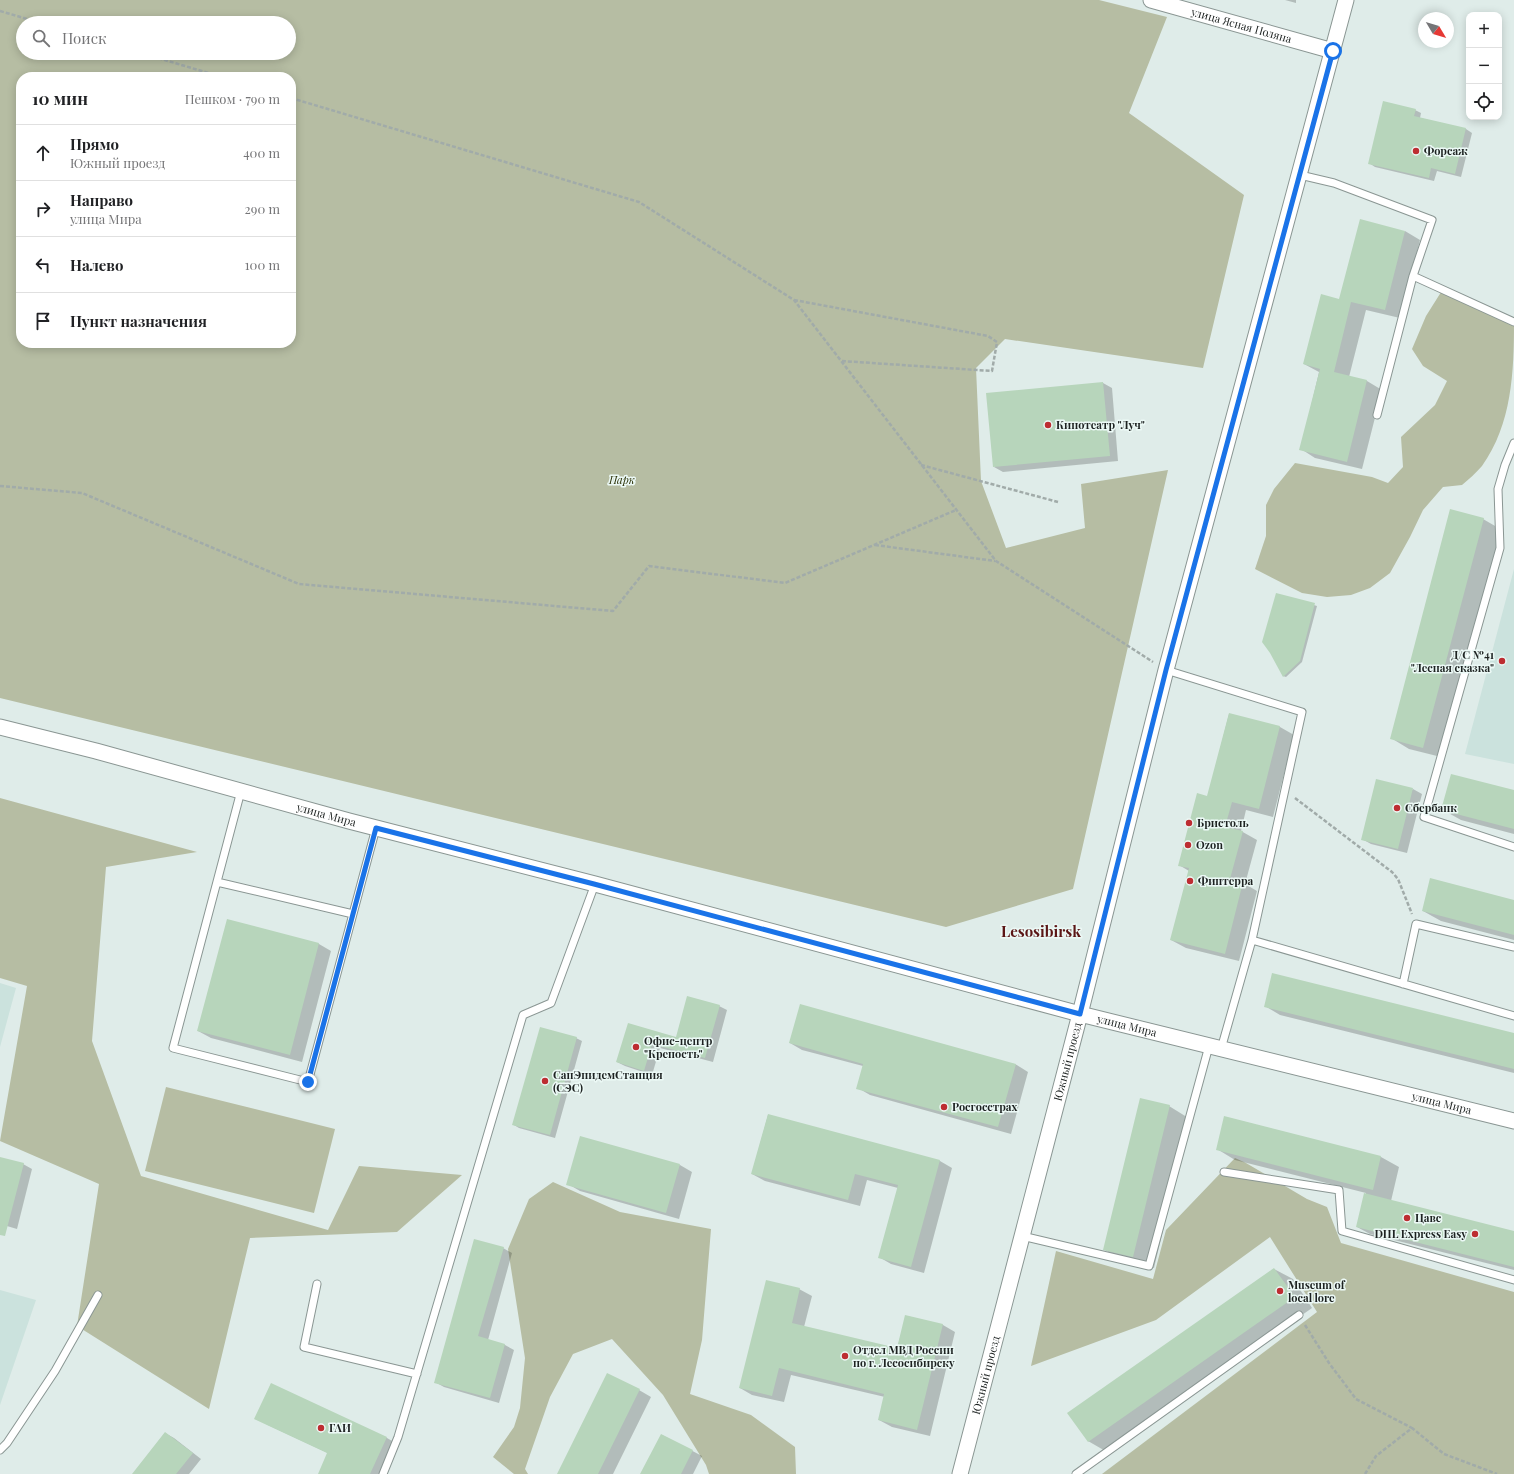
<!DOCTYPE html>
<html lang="ru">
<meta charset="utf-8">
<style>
body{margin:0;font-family:"Playfair Display",serif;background:#f6f6f6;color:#202124}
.controls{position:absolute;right:12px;top:12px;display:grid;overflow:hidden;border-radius:8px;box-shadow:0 2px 10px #0003}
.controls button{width:36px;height:36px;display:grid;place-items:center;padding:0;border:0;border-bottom:1px solid #e0e0e0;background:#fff;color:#202124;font:20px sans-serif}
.compass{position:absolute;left:1418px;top:12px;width:36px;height:36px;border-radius:50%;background:#fff;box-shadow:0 2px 10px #0003;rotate:128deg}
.stop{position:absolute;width:12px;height:12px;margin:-9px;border:3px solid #1a73e8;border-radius:50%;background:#fff}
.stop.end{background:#1a73e8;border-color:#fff;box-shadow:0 1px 4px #0008}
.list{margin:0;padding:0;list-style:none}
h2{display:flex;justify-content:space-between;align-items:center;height:52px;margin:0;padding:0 16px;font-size:17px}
h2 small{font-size:13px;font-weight:400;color:#757577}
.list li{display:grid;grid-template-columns:26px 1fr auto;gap:12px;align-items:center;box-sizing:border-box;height:56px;padding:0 16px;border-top:1px solid #e0e0e0}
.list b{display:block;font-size:15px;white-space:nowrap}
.list p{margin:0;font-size:13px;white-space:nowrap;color:#757577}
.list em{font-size:13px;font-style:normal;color:#757577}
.icon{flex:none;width:22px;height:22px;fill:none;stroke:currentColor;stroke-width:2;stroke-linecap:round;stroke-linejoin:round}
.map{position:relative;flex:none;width:1514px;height:1474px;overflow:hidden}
.search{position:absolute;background:#fff;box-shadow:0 2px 10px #0003;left:16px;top:16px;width:280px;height:44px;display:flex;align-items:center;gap:10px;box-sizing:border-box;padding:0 14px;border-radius:22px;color:#757577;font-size:15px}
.panel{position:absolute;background:#fff;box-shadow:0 2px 10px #0003;left:16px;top:72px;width:280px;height:276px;border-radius:16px}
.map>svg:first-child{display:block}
.built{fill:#cbe2dd}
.green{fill:#b6bda3;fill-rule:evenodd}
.shadow{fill:#0003}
.building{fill:#b7d5bb}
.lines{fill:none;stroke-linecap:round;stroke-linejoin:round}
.lane-casing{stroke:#8a9693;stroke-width:9}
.street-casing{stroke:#8a9693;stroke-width:17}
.path{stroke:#a1aba9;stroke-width:2.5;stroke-dasharray:4 2;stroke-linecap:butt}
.lane{stroke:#fff;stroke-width:7}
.street{stroke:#fff;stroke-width:15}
.route{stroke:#1a73e8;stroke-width:5}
.poi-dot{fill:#bd2d31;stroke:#ecf9f6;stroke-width:1.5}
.labels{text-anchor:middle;stroke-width:3;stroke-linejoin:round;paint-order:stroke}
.street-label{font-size:11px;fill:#1d2221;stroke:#ecf9f6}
.poi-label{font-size:11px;font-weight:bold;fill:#1d2221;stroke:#ecf9f6;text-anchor:start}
.park-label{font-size:11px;font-style:italic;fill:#2b3207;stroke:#ecf9f6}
.district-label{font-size:15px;font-weight:bold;fill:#5b1616;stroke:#ecf9f6}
</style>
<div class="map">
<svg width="1514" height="1474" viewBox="0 0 1514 1474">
<rect width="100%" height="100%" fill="#dfece9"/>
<path class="built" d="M1514,569V764L1465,754Z
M0,983L16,988L0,1047Z
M0,1290L36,1300L0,1405Z"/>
<path class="green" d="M0,0H1099L1167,17L1129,113L1244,195L1203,368L1005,339L976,368L981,481L1006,548L1085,528L1081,484L1168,470L1073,889L946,927L0,698ZM23,23H289V53H23ZM21,77H291V343H21Z
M1443,289L1476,309L1514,322C1514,372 1512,424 1482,466C1476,473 1469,479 1462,485L1443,487L1423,510L1410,537L1390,573L1370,588L1351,595L1327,597L1302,593L1255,569L1266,536V505L1274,489L1295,463L1372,477L1388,483L1403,467L1401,437L1435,405L1447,381L1423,366L1412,349L1426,316Z
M0,798L197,852L106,867L92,1041L141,1176L328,1230L359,1166L462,1175L397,1232L250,1238L209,1409L77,1326L99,1184L0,1141L27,986L0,978Z
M166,1087L335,1129L314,1213L145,1171Z
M1235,1158L1246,1163L1307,1199L1327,1207L1341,1243L1514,1292V1474H1102L1317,1312L1270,1237L1156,1320L1031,1366L1056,1251L1153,1279L1166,1230Z
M553,1182L620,1212L711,1229L702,1340L690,1394L751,1415L795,1447L796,1474H709L706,1465L663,1395L612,1339L573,1354L550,1397L525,1469L528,1474H514L493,1457L514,1427L520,1408L525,1358L508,1249L529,1199Z"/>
<path class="shadow" d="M1285,0H1296V3Z
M1415,110L1421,113L1420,118L1466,129L1472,133L1461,177L1437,171L1434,181L1375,167L1369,163Z
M1405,231L1420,240L1400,318L1366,310L1349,377L1367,381L1382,390L1362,469L1315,458L1301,449L1319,372L1304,364L1340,300Z
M1103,383L1112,388L1118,461L1003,472L994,467Z
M1483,519L1502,530L1441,757L1409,749L1391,738Z
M1276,594L1317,606L1302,662L1286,677L1283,676Z
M1229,714L1280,727L1294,735L1273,817L1246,810L1241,831L1257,840L1245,884L1257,891L1239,961L1186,948L1171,940L1189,871L1179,865L1208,797Z
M1413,789L1422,794L1407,853L1371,844L1362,839Z
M1514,791V834L1461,820L1443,810Z
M1514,901V940L1441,921L1423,911Z
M228,920L319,944L331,951L302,1062L211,1038L198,1031Z
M719,1006L727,1010L713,1062L660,1048L652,1075L625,1066L617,1062L629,1024L676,1038Z
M1265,1006L1514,1034V1073L1280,1015Z
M576,1038L582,1041L555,1138L519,1128L514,1125Z
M790,1043L1015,1064L1028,1072L1011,1134L870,1095L858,1088L863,1066L802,1050Z
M1169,1106L1190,1119L1154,1268L1126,1262L1105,1250Z
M768,1115L940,1161L952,1168L924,1273L891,1264L879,1257L898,1188L867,1180L860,1206L765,1181L752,1174Z
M1225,1117L1381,1157L1399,1167L1391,1201L1514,1232V1270L1370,1234L1357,1227L1366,1193L1235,1160L1217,1149Z
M0,1158L23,1164L32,1169L17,1229L0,1224Z
M680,1165L692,1172L679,1219L580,1191L568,1184Z
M503,1248L512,1253L488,1340L505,1345L514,1350L499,1403L444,1387L435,1382Z
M1274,1269L1293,1279L1312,1308L1107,1452L1088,1441Z
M799,1289L812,1296L804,1327L897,1349L906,1316L943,1325L955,1332L930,1436L892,1427L879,1420L885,1397L791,1375L784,1402L752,1395L740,1388Z
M271,1384L387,1438L399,1445L386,1474H319L328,1453L268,1425L256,1418Z
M639,1390L651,1397L613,1474H559Z
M165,1433L174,1438L201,1459L189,1474H133Z
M662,1435L702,1456L693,1474H642Z"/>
<path class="building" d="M1383,101L1416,109L1414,116L1466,128L1455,174L1431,168L1429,178L1368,164Z
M1360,219L1405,231L1385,310L1351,302L1334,372L1367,380L1347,462L1299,450L1320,369L1303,364L1321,294L1339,299Z
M1103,382L1110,456L993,467L986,393Z
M1450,509L1484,518L1423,748L1390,739Z
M1276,593L1315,603L1300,661L1283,677L1270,653L1262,642Z
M1229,713L1280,726L1259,809L1232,802L1225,827L1243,831L1230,879L1243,882L1225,954L1170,940L1189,868L1178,866L1197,793L1207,796Z
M1451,774L1514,790V829L1441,810Z
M1376,779L1413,788L1398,849L1361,840Z
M1430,878L1514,900V935L1422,911Z
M227,919L319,943L290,1055L197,1031Z
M1272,973L1514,1033V1069L1264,1007Z
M687,996L720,1005L705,1058L652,1044L644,1071L616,1062L628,1023L676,1037Z
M800,1004L1016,1064L998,1127L856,1089L863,1064L789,1043Z
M540,1027L577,1037L550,1135L512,1125Z
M1140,1098L1170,1105L1133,1257L1103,1250Z
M768,1114L940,1160L911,1267L878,1258L898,1185L855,1174L848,1200L751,1174Z
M1224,1116L1381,1156L1373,1190L1216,1150Z
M580,1136L680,1164L666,1213L566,1185Z
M0,1157L24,1163L5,1236L0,1235Z
M1364,1193L1514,1231V1267L1356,1227Z
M474,1239L504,1247L478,1336L505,1344L490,1398L434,1383Z
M1274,1268L1295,1297L1088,1442L1067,1413Z
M766,1280L800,1288L792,1323L897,1348L905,1315L943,1324L917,1430L878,1420L884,1394L779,1368L772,1396L739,1388Z
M607,1373L640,1389L598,1474H557Z
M271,1383L387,1437L370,1474H318L327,1453L254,1419Z
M165,1432L193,1453L176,1474H132Z
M661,1434L693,1450L681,1474H640Z"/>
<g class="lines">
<defs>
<path id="lane" d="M1300,175L1334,183L1432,220L1413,276L1514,322
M1377,415L1413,276
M1514,443L1505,465L1498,489L1500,548L1424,817L1514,847
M1166,670L1302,712L1252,940
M241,791L173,1048L308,1082L376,828
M217,882L353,914
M1403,984L1416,924L1514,947
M1221,1049L1252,940L1514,1016
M1224,1172L1339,1190L1342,1231L1514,1280
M1022,1236L1149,1266L1209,1046
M317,1284L304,1347L417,1374
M0,1450L7,1443L55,1371L98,1295
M383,1474L398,1437L523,1015L551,1003L595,884
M1076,1474L1299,1315"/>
<g id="street">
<path id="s1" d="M1151,0L1333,51"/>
<path id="s2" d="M0,727L96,751L349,821L595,884L1080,1014L1514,1121"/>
<path id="s3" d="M960,1474L1080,1014L1166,670L1346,0"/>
</g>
</defs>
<use href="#lane" class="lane-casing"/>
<use href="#street" class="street-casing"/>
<path class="path" d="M0,11L41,23
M141,53L222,77
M291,98L639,202L794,300L996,561L1153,662
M794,300L988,336L997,342L992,371L842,361
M921,465L1058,502
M0,486L82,493L299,584L613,611L649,566L785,583L956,510
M875,545L995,561
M1295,798L1392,872L1398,879L1412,914
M1305,1325L1329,1363L1356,1399L1412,1428
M1365,1474L1376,1456L1412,1428L1444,1454L1497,1474"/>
<use href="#lane" class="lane"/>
<use href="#street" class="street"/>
</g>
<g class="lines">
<path class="route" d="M308,1082L376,828L594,884L1080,1014L1166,670L1333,51"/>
</g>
<g class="poi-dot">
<circle cx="1416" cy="151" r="4"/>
<circle cx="1048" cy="425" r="4"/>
<circle cx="1502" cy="661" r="4"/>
<circle cx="1397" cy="808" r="4"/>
<circle cx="1189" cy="823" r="4"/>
<circle cx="1188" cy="845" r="4"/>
<circle cx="1190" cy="881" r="4"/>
<circle cx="636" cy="1047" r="4"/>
<circle cx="545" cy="1081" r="4"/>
<circle cx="944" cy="1107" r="4"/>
<circle cx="1407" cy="1218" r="4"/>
<circle cx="1475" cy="1234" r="4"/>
<circle cx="1280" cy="1291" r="4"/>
<circle cx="845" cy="1356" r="4"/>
<circle cx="321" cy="1428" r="4"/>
</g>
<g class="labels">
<g class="street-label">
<text dy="4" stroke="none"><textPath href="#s1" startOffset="94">улица Ясная Поляна</textPath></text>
<text dy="4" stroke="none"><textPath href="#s2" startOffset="338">улица Мира</textPath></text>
<text dy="4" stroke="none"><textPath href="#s2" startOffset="1166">улица Мира</textPath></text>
<text dy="4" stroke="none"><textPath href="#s3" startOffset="426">Южный проезд</textPath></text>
<text dy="4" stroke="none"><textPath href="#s2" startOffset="1490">улица Мира</textPath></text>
<text dy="4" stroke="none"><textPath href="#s3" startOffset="102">Южный проезд</textPath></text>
</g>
<g class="poi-label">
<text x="1424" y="155">Форсаж</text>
<text x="1056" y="429">Кинотеатр "Луч"</text>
<text x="1494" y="659" text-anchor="end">Д/С №41<tspan x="1494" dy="13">"Лесная сказка"</tspan></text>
<text x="1405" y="812">Сбербанк</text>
<text x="1197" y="827">Бристоль</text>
<text x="1196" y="849">Ozon</text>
<text x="1198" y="885">Финтерра</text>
<text x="644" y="1045">Офис-центр<tspan x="644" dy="13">"Крепость"</tspan></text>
<text x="553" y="1079">СанЭпидемСтанция<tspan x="553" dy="13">(СЭС)</tspan></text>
<text x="952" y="1111">Росгосстрах</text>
<text x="1415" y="1222">Цавс</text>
<text x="1467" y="1238" text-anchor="end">DHL Express Easy</text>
<text x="1288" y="1289">Museum of<tspan x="1288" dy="13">local lore</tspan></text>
<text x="853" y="1354">Отдел МВД России<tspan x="853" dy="13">по г. Лесосибирску</tspan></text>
<text x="329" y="1432">ГАИ</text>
</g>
<g class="park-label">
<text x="622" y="484">Парк</text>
</g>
<g class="district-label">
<text x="1041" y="937">Lesosibirsk</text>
</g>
</g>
</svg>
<div class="controls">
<button>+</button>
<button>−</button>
<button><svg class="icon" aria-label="locate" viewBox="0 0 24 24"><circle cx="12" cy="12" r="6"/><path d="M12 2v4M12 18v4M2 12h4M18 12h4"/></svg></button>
</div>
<svg class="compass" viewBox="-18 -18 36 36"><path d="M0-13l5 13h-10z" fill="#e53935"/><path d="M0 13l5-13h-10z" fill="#757577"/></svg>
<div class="stop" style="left:1333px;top:51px"></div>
<div class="stop end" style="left:308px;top:1082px"></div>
<div class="search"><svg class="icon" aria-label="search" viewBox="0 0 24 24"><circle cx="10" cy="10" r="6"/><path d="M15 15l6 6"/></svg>Поиск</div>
<section class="panel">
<h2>10 мин<small>Пешком · 790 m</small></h2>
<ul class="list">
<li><svg class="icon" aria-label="ahead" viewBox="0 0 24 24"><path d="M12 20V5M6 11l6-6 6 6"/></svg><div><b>Прямо</b><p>Южный проезд</p></div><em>400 m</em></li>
<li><svg class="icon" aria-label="right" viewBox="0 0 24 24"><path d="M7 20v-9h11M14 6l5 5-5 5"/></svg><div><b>Направо</b><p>улица Мира</p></div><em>290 m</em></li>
<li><svg class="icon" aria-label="left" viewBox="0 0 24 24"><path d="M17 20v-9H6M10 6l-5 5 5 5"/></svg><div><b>Налево</b></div><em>100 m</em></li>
<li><svg class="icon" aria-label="arrive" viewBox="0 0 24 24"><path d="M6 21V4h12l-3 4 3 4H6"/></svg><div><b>Пункт назначения</b></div></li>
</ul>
</section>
</div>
